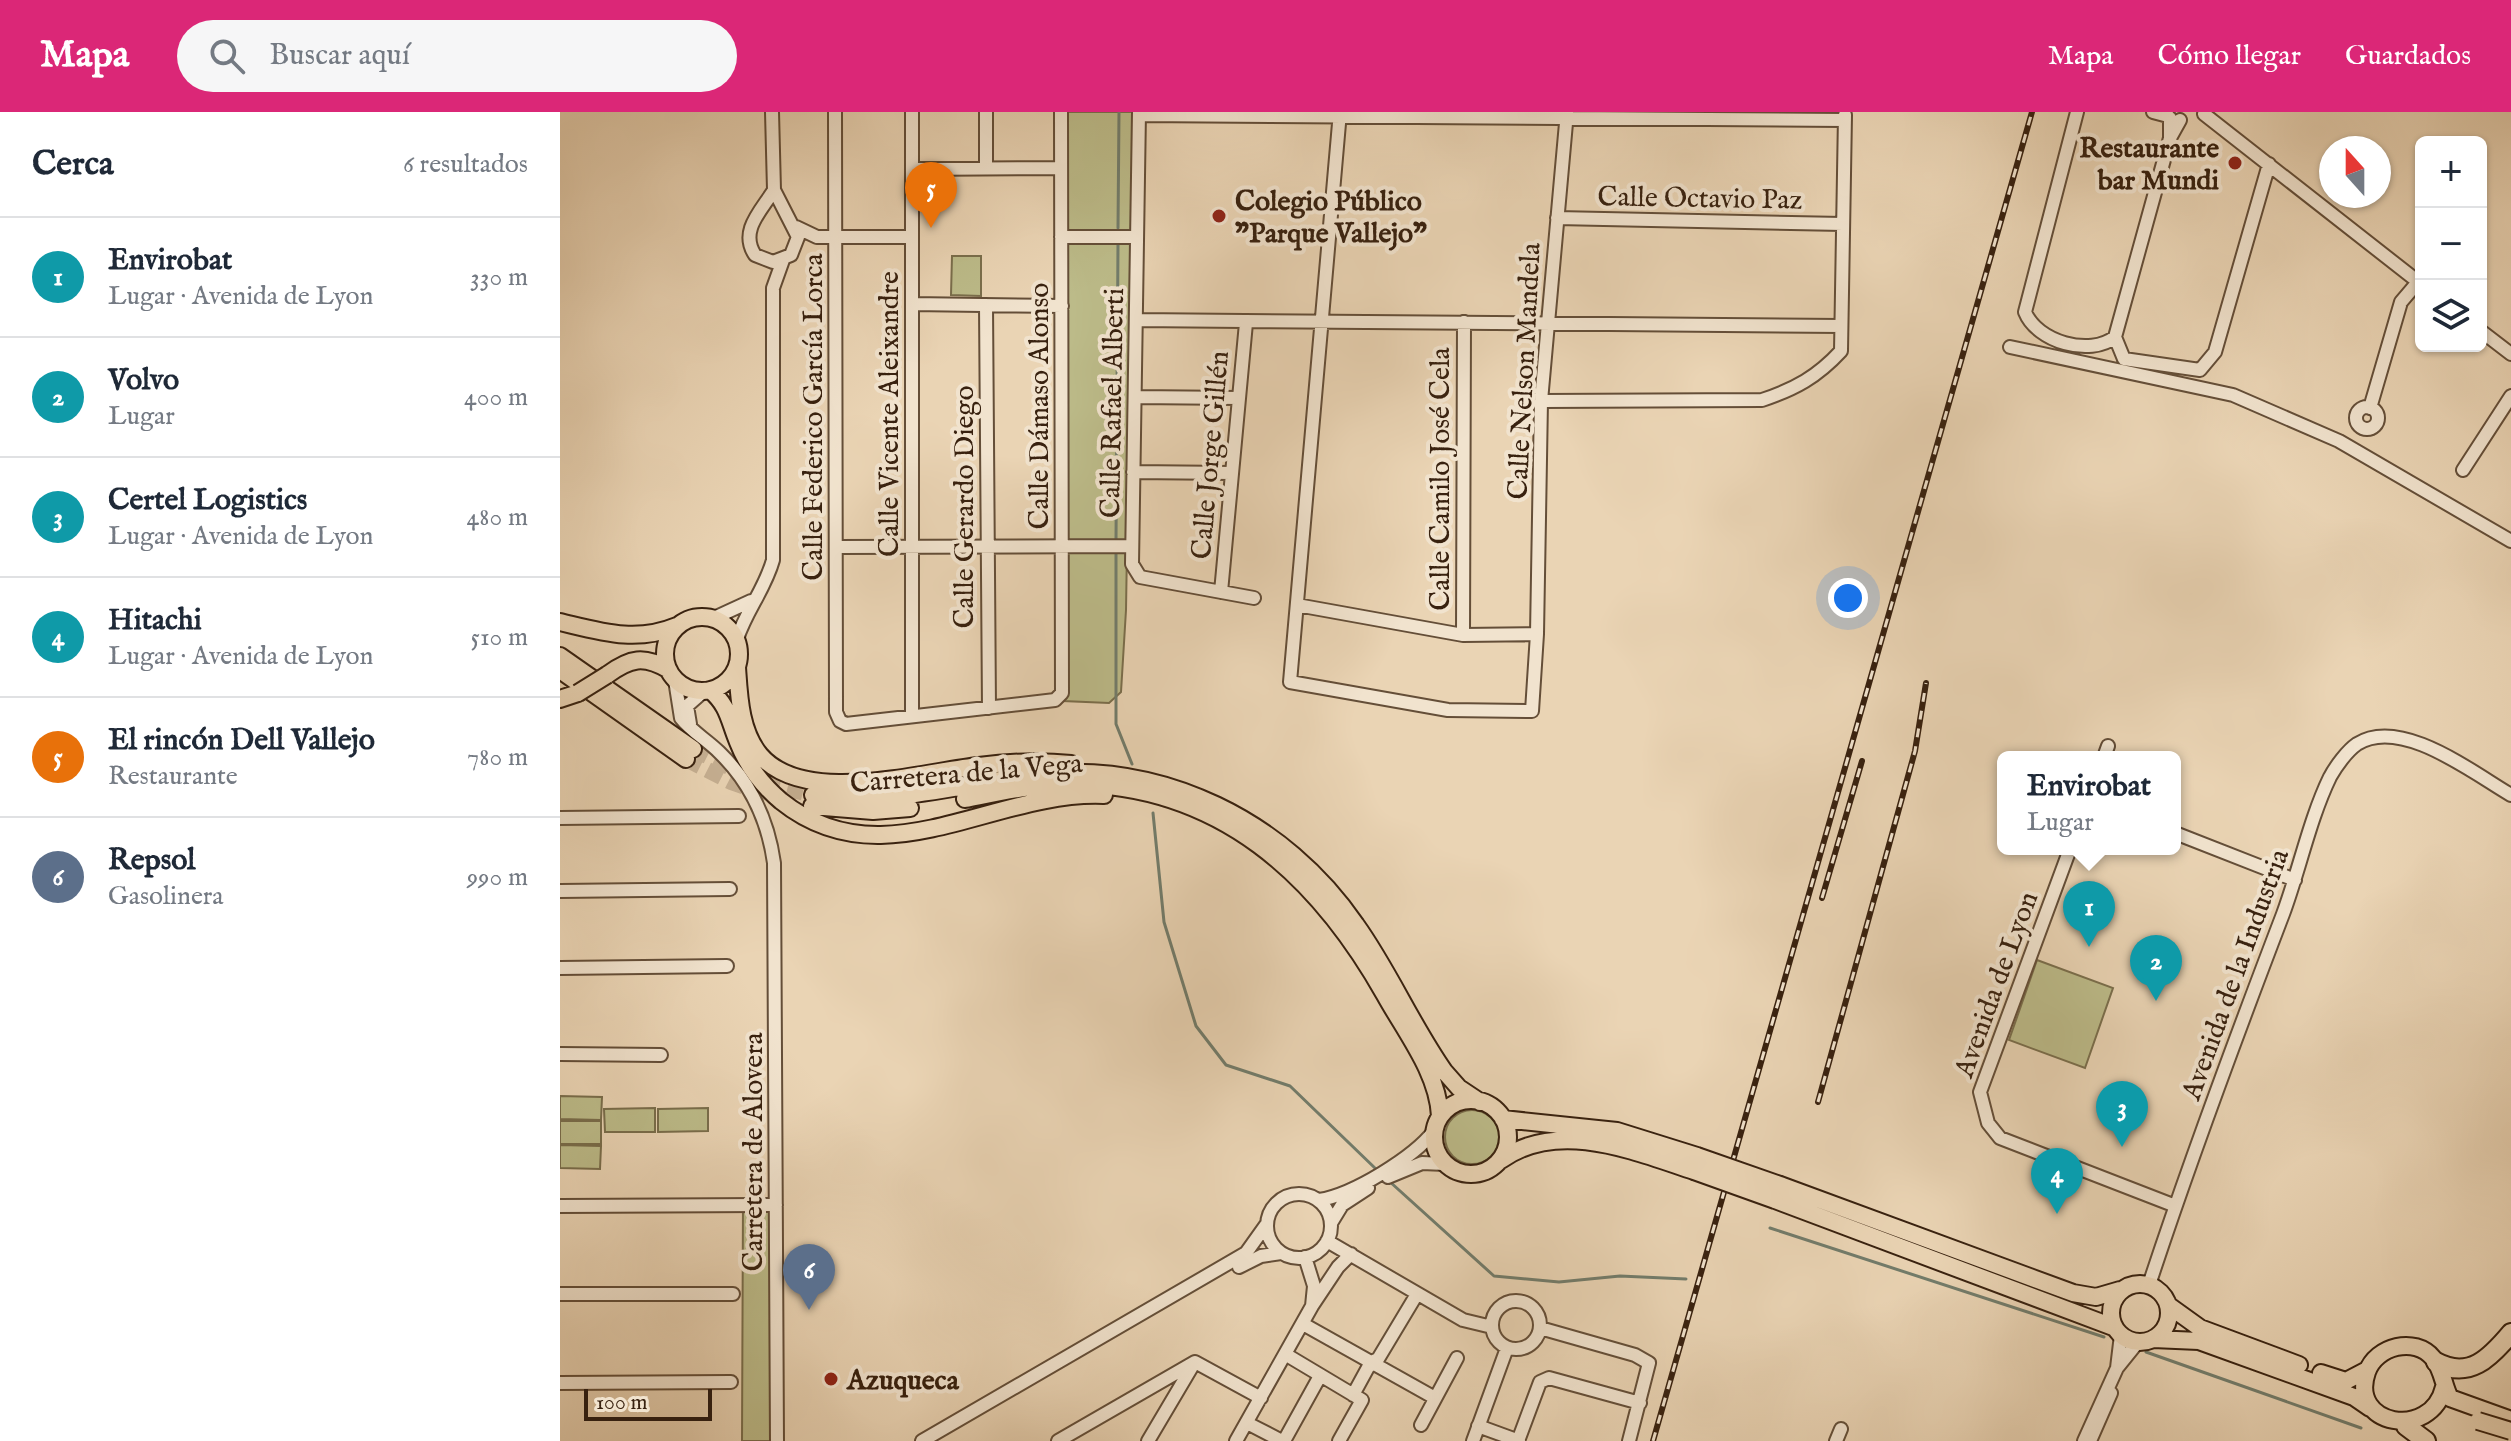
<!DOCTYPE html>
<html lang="es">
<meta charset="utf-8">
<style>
body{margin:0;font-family:"IM FELL English",serif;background:#f6f6f7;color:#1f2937}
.controls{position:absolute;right:24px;top:24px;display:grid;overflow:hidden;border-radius:12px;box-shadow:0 2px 6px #0004}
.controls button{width:72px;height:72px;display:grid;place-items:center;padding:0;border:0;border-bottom:2px solid #e0e1e3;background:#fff;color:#1f2937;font:40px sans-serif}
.compass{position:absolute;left:1759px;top:24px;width:72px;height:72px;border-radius:50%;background:#fff;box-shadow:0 2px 6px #0004;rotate:339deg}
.scale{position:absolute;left:24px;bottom:20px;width:128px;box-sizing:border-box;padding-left:8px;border:4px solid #38210f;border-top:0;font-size:22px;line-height:28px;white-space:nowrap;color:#38210f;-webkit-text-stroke:6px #f1e3ce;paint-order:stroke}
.you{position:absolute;left:1288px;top:486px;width:28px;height:28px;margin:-20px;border:6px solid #fff;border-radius:50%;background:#1a73e8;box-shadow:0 0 0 12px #1a73e833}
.badge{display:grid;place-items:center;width:52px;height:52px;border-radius:50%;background:#db2777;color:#fff;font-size:26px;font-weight:700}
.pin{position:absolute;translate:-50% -66px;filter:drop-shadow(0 2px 4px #0008)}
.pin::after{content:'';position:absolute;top:42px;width:28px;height:24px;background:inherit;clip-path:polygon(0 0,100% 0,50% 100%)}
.popup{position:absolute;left:1437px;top:639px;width:184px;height:104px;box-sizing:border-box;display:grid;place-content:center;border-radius:12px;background:#fff;filter:drop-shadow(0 2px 6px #0005);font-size:26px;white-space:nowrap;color:#747a83}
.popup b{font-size:30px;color:#1f2937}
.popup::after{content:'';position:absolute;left:50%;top:100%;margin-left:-16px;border:16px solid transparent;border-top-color:#fff}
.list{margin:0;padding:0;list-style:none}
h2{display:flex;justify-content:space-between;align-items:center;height:104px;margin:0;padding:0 32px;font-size:34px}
h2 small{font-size:26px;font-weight:400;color:#747a83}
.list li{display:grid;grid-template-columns:52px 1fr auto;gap:24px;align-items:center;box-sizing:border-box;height:120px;padding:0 32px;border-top:2px solid #e0e1e3}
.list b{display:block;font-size:30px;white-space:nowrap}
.list p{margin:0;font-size:26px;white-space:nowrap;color:#747a83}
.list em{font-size:26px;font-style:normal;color:#747a83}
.icon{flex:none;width:44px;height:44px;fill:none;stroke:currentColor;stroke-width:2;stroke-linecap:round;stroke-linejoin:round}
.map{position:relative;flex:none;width:1951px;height:1329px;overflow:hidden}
header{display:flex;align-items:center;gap:48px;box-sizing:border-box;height:112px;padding:0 40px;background:#db2777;color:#fff}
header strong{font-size:38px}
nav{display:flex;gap:44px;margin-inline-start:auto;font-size:28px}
.search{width:560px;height:72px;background:#f6f6f7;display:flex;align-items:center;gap:20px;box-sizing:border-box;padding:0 28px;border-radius:44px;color:#747a83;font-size:30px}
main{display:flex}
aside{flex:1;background:#fff}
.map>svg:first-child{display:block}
.green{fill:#bcbb89;stroke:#7a6e4c;stroke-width:2}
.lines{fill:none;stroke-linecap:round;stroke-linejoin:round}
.stream{stroke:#727c6b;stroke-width:3}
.major-tunnel{stroke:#c6b093;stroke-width:16;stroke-dasharray:16 8;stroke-linecap:butt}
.minor-casing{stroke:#644e38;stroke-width:16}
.major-casing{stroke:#38210f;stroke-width:20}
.highway-casing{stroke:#38210f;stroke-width:22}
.minor{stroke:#f1e3ce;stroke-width:12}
.major{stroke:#ead4b4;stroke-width:16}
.highway{stroke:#ead4b4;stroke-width:18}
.rail-casing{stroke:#38210f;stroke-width:6}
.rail{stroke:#f1e3ce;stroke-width:3;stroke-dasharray:9;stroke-linecap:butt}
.major-bridge-casing{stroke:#38210f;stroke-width:20;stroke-linecap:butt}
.major-bridge{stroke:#ead4b4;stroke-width:16}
.poi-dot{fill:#8f2418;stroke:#f1e3ce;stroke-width:3}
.labels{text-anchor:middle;stroke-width:8;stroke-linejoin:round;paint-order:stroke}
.poi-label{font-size:28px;font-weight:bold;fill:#38210f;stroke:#f1e3ce;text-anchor:start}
.street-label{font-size:28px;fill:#38210f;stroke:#f1e3ce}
</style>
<header>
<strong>Mapa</strong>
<div class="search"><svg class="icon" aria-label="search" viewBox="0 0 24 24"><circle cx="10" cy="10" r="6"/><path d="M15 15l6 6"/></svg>Buscar aquí</div>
<nav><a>Mapa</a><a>Cómo llegar</a><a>Guardados</a></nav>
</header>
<main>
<aside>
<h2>Cerca<small>6 resultados</small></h2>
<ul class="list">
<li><span class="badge" style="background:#0f9aa8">1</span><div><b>Envirobat</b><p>Lugar · Avenida de Lyon</p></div><em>330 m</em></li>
<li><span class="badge" style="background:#0f9aa8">2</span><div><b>Volvo</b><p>Lugar</p></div><em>400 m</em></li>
<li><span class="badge" style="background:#0f9aa8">3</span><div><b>Certel Logistics</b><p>Lugar · Avenida de Lyon</p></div><em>480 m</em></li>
<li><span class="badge" style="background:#0f9aa8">4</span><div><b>Hitachi</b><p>Lugar · Avenida de Lyon</p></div><em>510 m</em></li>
<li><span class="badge" style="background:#e8710a">5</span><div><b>El rincón Dell Vallejo</b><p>Restaurante</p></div><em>780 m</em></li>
<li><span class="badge" style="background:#5c6f8a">6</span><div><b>Repsol</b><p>Gasolinera</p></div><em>990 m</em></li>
</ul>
</aside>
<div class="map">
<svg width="1951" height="1329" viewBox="0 0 1951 1329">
<rect width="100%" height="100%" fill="#ead4b4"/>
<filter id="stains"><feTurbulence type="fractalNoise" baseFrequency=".0025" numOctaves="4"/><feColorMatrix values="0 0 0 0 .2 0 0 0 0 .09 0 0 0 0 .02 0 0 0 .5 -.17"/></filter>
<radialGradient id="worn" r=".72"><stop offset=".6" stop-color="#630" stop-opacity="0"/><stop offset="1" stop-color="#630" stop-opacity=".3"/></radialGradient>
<path class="green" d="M504,0H574L566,498L561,580L549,591L503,589Z
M392,144H421V184L391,183Z
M1477,848L1553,876L1525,956L1449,928Z
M0,984L42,985L41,1008L0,1007Z
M95,996V1020H45L44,997Z
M148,996V1019L98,1020V997Z
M885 1025a27 27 0 1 1 54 0a27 27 0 1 1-54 0Z
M0,1009H41V1032H0Z
M0,1033L41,1034L40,1057L0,1056Z
M196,1088L212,1100L211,1329H182L183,1089Z"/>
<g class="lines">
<path class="stream" d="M558,116L559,0
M556,428L558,132
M556,440V612L572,652
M593,701L604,810L636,914L666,953L730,974L817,1058
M829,1069L934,1164L999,1170L1060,1164L1126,1167
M1210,1116L1544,1225
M1586,1240L1801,1316"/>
<path class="major-tunnel" d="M133,637L183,662
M126,647L171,670L220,687
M204,671L253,683"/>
<defs>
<path id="minor" d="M212,0L214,78L238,125L231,143L213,150L195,143C179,119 201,99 214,78
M275,0L276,600L280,609L286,612L495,588L502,581L501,0
M352,0V604
M426,0V56
M579,0L572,452L580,465L694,486
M780,0L730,570L888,598L972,599L977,522L981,289L1007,0
M1517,0L1465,200C1477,230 1530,245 1555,225L1610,26
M1593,0L1608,4
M1644,2L1861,172
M579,3L1285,8
M1610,6V26L1620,8
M352,57L501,56
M997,106L1283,112
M236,115L257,125H352
M501,125H577
M352,192L502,194
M426,193L429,596
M576,208L1281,214
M1921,219L1951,242
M1555,225L1564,247L1640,258L1655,240L1709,52
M1450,235L1673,283L1779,329L1951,429
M575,285L679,286
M981,289L1202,288C1235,277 1257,265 1281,239L1285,3
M1796 306a11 11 0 1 1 22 0a11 11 0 1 1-22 0Z
M1810,296L1841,190L1858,170
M1903,358L1951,284
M573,360L672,361
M277,435L572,434
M661,480L686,211
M737,493L903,523L977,522
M154,506L191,489
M903,523L904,210
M177,527C186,499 205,477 213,448V176L223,148
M115,568L121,606C131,619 147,628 159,640C190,670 208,708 214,751L217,1329
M130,612L127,594L144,579
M1544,645L1548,634
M0,706L179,704
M1615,721L1735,768
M1510,737L1420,980L1428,1011L1440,1026L1613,1093
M0,779L170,777
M0,856L167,854
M0,942L101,943
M828,1065L862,1051L885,1052
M707 1114a32 32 0 1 1 64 0a32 32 0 1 1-64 0Z
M759,1088C793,1083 854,1045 874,1019
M0,1094L216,1093
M771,1111L782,1093L808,1076
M767,1129L903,1208L932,1215
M679,1155L701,1144L721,1141
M1589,1173C1630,1048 1676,925 1723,802C1739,759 1750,706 1770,665C1776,654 1787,639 1797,632C1841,604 1913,661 1951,683
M0,1182H173
M932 1213a24 24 0 1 1 48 0a24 24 0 1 1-48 0Z
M752,1194L778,1155L791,1142
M743,1212L875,1286
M980,1216L1075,1243L1089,1251L1069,1329
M725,1242L802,1288L779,1329
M1557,1256L1578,1230
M0,1271L171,1270
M793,1283L811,1250L818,1247L857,1182
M687,1311L722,1329
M861,1313L897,1246
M918,1314L959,1329
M362,1329L686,1141L706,1113
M498,1329L635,1250L701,1286
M588,1329L633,1253
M676,1329L752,1194L754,1174L745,1145
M724,1329L760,1264
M913,1329L947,1236
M958,1329L980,1270L989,1266L1080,1291
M1276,1329L1281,1317
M1524,1329L1557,1256L1561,1223
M1530,1329L1551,1281"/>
<path id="major" d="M105 542a37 37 0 1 1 74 0a37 37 0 1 1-74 0Z
M0,510C42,520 76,531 117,514
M0,544L133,637
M177,555C179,584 180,619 200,643C244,695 361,660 419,654C450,650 481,649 511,652
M0,558L126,647
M47,563C70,546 84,543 109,558
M150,578C169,594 169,609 178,630C187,653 202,673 221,689C323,771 433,678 544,683
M0,587L18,581
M253,683C334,694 397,672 476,663C602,648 725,709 796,813C829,859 851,912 884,959L899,976L920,990
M405,687C441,680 476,672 513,672C660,673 757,763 825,883C846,921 878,961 880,1004
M252,694L313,699L350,696
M874 1025a37 37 0 1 1 74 0a37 37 0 1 1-74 0Z
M943,1007L1057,1019L1137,1044
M941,1048C998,1007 1073,1039 1134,1059
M1220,1073L1513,1181L1536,1185L1560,1178
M1215,1088L1553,1215
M1551 1201a29 29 0 1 1 58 0a29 29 0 1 1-58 0Z
M1608,1193L1640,1216L1739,1253
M1593,1227L1639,1229L1794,1285L1810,1296
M1761,1261L1786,1269L1807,1258
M1884,1275C1871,1329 1788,1314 1807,1260C1816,1234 1855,1224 1873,1246C1883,1258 1883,1273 1890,1286L1951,1308"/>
<path id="highway" d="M1876,1250C1909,1268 1930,1246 1951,1221
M1846,1314L1866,1329"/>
</defs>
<use href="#minor" class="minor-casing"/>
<use href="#major" class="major-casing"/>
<use href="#highway" class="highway-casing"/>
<use href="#minor" class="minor"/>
<use href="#major" class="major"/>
<use href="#highway" class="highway"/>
<defs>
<path id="rail" d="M1262,786L1302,649
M1258,990L1355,639L1366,571
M1093,1329L1472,0"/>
</defs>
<use href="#rail" class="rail-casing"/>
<use href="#rail" class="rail"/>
<defs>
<path id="major-bridge" d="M18,581L47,563
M1137,1044L1220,1073
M1134,1059L1215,1088
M1918,1309L1951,1319"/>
</defs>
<use href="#major-bridge" class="major-bridge-casing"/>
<use href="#major-bridge" class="major-bridge"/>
</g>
<g class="poi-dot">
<circle cx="1675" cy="51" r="8"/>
<circle cx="659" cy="104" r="8"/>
<circle cx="271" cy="1267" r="8"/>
</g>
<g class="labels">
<g class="poi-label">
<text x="1659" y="45" text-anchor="end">Restaurante<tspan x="1659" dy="32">bar Mundi</tspan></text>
<text x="675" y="98">Colegio Público<tspan x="675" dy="32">"Parque Vallejo"</tspan></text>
<text x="287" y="1277">Azuqueca</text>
</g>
<g class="street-label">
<text transform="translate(1140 85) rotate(1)" y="10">Calle Octavio Paz</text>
<text transform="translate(963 259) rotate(-87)" y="10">Calle Nelson Mandela</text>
<text transform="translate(551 291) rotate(-89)" y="10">Calle Rafael Alberti</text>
<text transform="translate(478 294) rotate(-90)" y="10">Calle Dámaso Alonso</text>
<text transform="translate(328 302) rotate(-90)" y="10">Calle Vicente Aleixandre</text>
<text transform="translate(252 305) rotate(-90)" y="10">Calle Federico García Lorca</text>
<text transform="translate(649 343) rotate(-85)" y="10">Calle Jorge Gillén</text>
<text transform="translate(879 367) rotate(-90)" y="10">Calle Camilo José Cela</text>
<text transform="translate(403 395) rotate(-90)" y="10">Calle Gerardo Diego</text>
<text transform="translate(406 660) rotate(-5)" y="10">Carretera de la Vega</text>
<text transform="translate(1674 862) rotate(-70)" y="10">Avenida de la Industria</text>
<text transform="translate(1435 872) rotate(-70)" y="10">Avenida de Lyon</text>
<text transform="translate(192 1040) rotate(-90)" y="10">Carretera de Alovera</text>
</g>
</g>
<rect width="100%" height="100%" filter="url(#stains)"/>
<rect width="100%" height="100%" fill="url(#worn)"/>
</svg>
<div class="controls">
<button>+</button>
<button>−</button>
<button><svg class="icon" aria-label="layers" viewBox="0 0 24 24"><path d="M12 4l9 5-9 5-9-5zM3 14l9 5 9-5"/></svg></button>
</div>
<svg class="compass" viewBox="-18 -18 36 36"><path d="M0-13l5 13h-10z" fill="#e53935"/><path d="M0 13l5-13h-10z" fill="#747a83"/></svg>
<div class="scale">100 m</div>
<div class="you"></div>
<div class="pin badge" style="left:1529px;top:835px;background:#0f9aa8">1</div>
<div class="popup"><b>Envirobat</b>Lugar</div>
<div class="pin badge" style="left:1596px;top:889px;background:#0f9aa8">2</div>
<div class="pin badge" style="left:1562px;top:1035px;background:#0f9aa8">3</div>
<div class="pin badge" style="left:1497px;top:1102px;background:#0f9aa8">4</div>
<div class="pin badge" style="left:371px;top:116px;background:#e8710a">5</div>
<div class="pin badge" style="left:249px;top:1198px;background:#5c6f8a">6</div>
</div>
</main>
